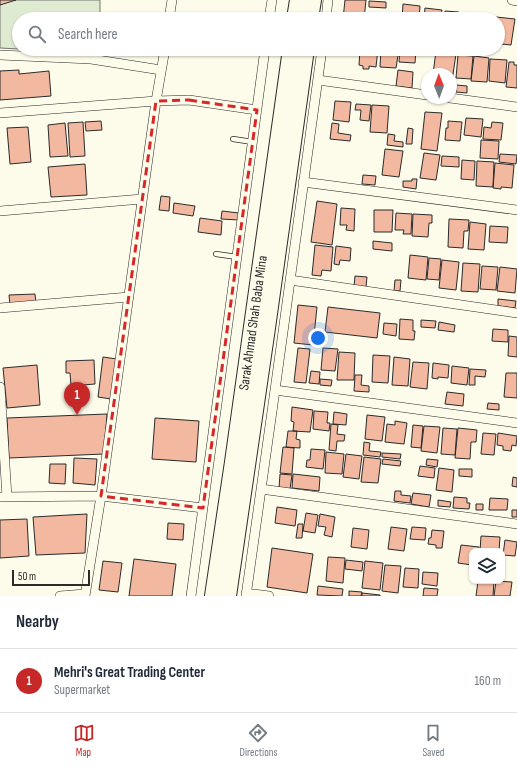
<!DOCTYPE html>
<style>
body{margin:0;font-family:"Sofia Sans Condensed",sans-serif;background:#f2f2f3;color:#1f2937}
.controls{position:absolute;right:12px;bottom:12px;display:grid;overflow:hidden;border-radius:8px;box-shadow:0 1px 3px #0004}
.controls button{width:36px;height:36px;display:grid;place-items:center;padding:0;border:0;border-bottom:1px solid #e0e1e3;background:#fff;color:#1f2937;font:20px sans-serif}
.compass{position:absolute;left:421px;top:68px;width:36px;height:36px;border-radius:50%;background:#fff;box-shadow:0 1px 3px #0004;rotate:359deg}
.scale{position:absolute;left:12px;bottom:10px;width:78px;box-sizing:border-box;padding-left:4px;border:2px solid #2b2b2b;border-top:0;font-size:11px;line-height:14px;white-space:nowrap;color:#2b2b2b;-webkit-text-stroke:3px #fdfbea;paint-order:stroke}
.you{position:absolute;left:318px;top:338px;width:14px;height:14px;margin:-10px;border:3px solid #fff;border-radius:50%;background:#1a73e8;box-shadow:0 0 0 6px #1a73e833}
.badge{display:grid;place-items:center;width:26px;height:26px;border-radius:50%;background:#c62828;color:#fff;font-size:13px;font-weight:700}
.pin{position:absolute;translate:-50% -33px;filter:drop-shadow(0 1px 2px #0008)}
.pin::after{content:'';position:absolute;top:21px;width:14px;height:12px;background:inherit;clip-path:polygon(0 0,100% 0,50% 100%)}
.list{margin:0;padding:0;list-style:none}
h2{display:flex;justify-content:space-between;align-items:center;height:52px;margin:0;padding:0 16px;font-size:17px}
h2 small{font-size:13px;font-weight:400;color:#747a83}
.list li{display:grid;grid-template-columns:26px 1fr auto;gap:12px;align-items:center;box-sizing:border-box;height:64px;padding:0 16px;border-top:1px solid #e0e1e3}
.list b{display:block;font-size:15px;white-space:nowrap}
.list p{margin:0;font-size:13px;white-space:nowrap;color:#747a83}
.list em{font-size:13px;font-style:normal;color:#747a83}
.icon{flex:none;width:22px;height:22px;fill:none;stroke:currentColor;stroke-width:2;stroke-linecap:round;stroke-linejoin:round}
.map{position:relative;flex:none;width:517px;height:596px;overflow:hidden}
.search{position:absolute;background:#fff;box-shadow:0 1px 3px #0004;left:12px;right:12px;top:12px;height:44px;display:flex;align-items:center;gap:10px;box-sizing:border-box;padding:0 14px;border-radius:22px;color:#747a83;font-size:15px}
.sheet{height:116px;background:#fff}
nav{display:flex;justify-content:space-around;align-items:center;box-sizing:border-box;height:56px;border-top:1px solid #e0e1e3;background:#fff;font-size:11px;color:#747a83}
nav a{display:grid;justify-items:center;gap:2px}
nav .on{color:#c62828}
.map>svg:first-child{display:block}
.grass{fill:#deebd1;stroke:#74746e}
.building{fill:#f2b8a0;stroke:#2b2b2b}
.lines{fill:none;stroke-linecap:round;stroke-linejoin:round}
.service-casing{stroke:#2b2b2b;stroke-width:6}
.minor-casing{stroke:#2b2b2b;stroke-width:10}
.trunk-casing{stroke:#2b2b2b;stroke-width:18}
.service{stroke:#fdfbea;stroke-width:4.5}
.minor{stroke:#fdfbea;stroke-width:9}
.trunk{stroke:#fdfbea;stroke-width:16}
.marked{fill:none;stroke:#d62828;stroke-width:3;stroke-dasharray:8 5;stroke-linejoin:round}
.labels{text-anchor:middle;stroke-width:3;stroke-linejoin:round;paint-order:stroke}
.street-label{font-size:14px;fill:#2b2b2b;stroke:#fdfbea}
</style>
<div class="map">
<svg width="517" height="596" viewBox="0 0 517 596">
<rect width="100%" height="100%" fill="#fdfbea"/>
<path class="grass" d="M0,0H100V19H19V49L0,48Z"/>
<path class="building" d="M0,0H16L0,5Z
M345,0H366L364,19H343Z
M369,1L386,2V8L369,7Z
M403,4L420,6L419,19H402Z
M425,8L442,10L441,19L424,18Z
M445,11L459,12L458,19H444Z
M463,13L477,14V19H463Z
M496,17L515,19L511,45L501,44V46H498V19H496Z
M48,49H89V57L48,54Z
M338,49H357L356,54L337,52Z
M360,49H378L376,67L369,66V69H363V66L359,65Z
M381,49H399L396,68L380,67Z
M400,49H416L415,63L399,62Z
M457,49H471L470,54L457,52Z
M436,51L456,54L452,81H451V74H433Z
M458,55L473,56L471,79L456,78Z
M474,56L489,58L487,82L471,81Z
M490,59L507,60L505,83L489,81Z
M509,62H514V65H517V88L506,87Z
M19,70V74L49,71L51,96L0,100V71Z
M398,70L413,72L412,88L396,86Z
M456,85L467,86V93L456,92Z
M335,101L351,102L349,122L333,120Z
M356,104L371,105L369,121L360,120L361,110H355Z
M372,105L389,106L387,133L370,132Z
M425,112L442,113L437,151L421,149Z
M466,118L483,119L481,137L464,135Z
M101,121L102,130L86,131L85,122Z
M448,121L462,122L460,141L445,140L446,128H448Z
M83,122L85,156L70,157L68,123Z
M492,122L503,123L501,140L483,139L484,127L491,128Z
M65,123L68,156L50,157L48,125Z
M332,123L339,124L338,133L351,135L350,141L330,139Z
M28,127L31,162L10,164L7,128Z
M408,128L413,129L412,144H406Z
M388,134L395,135L394,141L403,142V147L387,145Z
M481,140L499,141L498,159L480,158Z
M385,149L403,151L399,177L382,175Z
M424,153L440,155L436,180L420,178Z
M500,154L517,155L516,164L499,162Z
M442,156L459,157V167L441,166Z
M462,160L475,161L474,180L461,179Z
M477,161L494,162L493,187L476,186Z
M495,163L514,165L512,188L501,187V189L493,188Z
M85,164L87,195L51,197L48,167Z
M363,175L376,176L375,185L362,184Z
M412,179H417L416,189L403,187V181H412Z
M161,196L170,197L169,211L159,210Z
M317,201L337,204L332,245L311,242Z
M174,203L195,206L193,216L173,213Z
M341,208L355,209L354,231L346,230L347,225H340Z
M374,210H393L392,232H374Z
M222,211L239,213V220L221,219Z
M396,213L412,214L411,234H403L404,230H395Z
M413,214L432,215V223H429L428,237L412,236Z
M200,218L222,221L221,235L198,232Z
M449,219L469,220L468,231H464L463,248L448,247Z
M470,222L486,224L484,250L468,249Z
M490,226L508,227L507,243L489,242Z
M373,241L392,243V251L373,249Z
M315,245L333,247L331,271L322,270L321,276L312,275Z
M336,246L351,248L350,261L340,260L339,265L334,264Z
M410,255L428,257L426,280L408,278Z
M429,258L441,259L439,280L427,279Z
M442,260L459,262L456,290L439,288Z
M463,263L480,264L478,292L461,291Z
M482,266L498,267L496,290L480,289Z
M500,267L517,269L515,293L497,291Z
M355,276L367,277L366,287L354,286Z
M395,280H401L400,291H394Z
M35,294L36,303L10,305L9,295Z
M498,299L516,301L515,308L498,306Z
M298,305L317,307L313,345L294,343Z
M328,307L380,313L377,338L325,332Z
M400,319L413,320V331H415L414,340L399,339Z
M421,320L436,321L435,328L421,327Z
M439,322L455,325L454,332L438,330Z
M384,323L397,324L396,336L383,334Z
M493,329L508,330V342L492,341Z
M509,336L517,337V357L508,356Z
M298,348L310,349L306,383L294,382Z
M323,348L338,349L335,371L321,370Z
M339,352L355,353L354,380H337Z
M373,355L390,356L388,383L372,382Z
M103,357L117,359L111,399L98,397Z
M394,357L410,359L408,386L392,385Z
M94,360L95,384L71,386L70,373H66V361Z
M413,362L429,363L427,389L410,387Z
M433,363L449,365L448,378L438,377V379L432,378Z
M37,365L40,405L7,408L3,368Z
M452,366L469,368L467,385L451,383Z
M470,369L486,370L485,377L475,376V385H469Z
M311,371L320,372L319,384L309,383Z
M506,373H517V398L504,397Z
M355,375H362L361,385L369,386V392L354,391Z
M320,379L332,380L331,386L320,385Z
M447,392L464,394L463,406L445,404Z
M488,403L499,404V410L487,409Z
M292,407L313,410L310,432L293,431L294,422L291,421Z
M314,411L328,412L327,423H330L329,431L313,429Z
M334,412L347,414L346,425L333,424Z
M107,414L104,454L9,458L7,418Z
M367,415L385,417L382,441L365,439Z
M155,418L199,421L196,462L152,459Z
M395,421L407,423L404,444L385,442L387,424L395,425Z
M331,424L338,425L337,434L345,435L344,441H337L336,451L329,450Z
M413,425L423,426L421,448L411,447Z
M424,426L440,427L437,453L421,451Z
M443,428L457,429L455,455L441,454Z
M458,428L477,430L476,442H471L470,459L455,458Z
M288,431H297L296,439L300,440V448L286,447Z
M483,433L496,434L494,455L481,454Z
M498,433L517,436L516,446L512,445L511,451L503,450V446L497,445Z
M364,442L370,443L369,451L381,452L380,457L363,455Z
M283,447L294,448L292,474L280,473Z
M311,449L325,450L323,469L306,467L307,460H310Z
M326,452L344,454L342,474L325,473Z
M382,453L401,454L400,459L382,457Z
M346,454L362,456L359,479L343,477Z
M364,457L381,459L378,483L361,482Z
M74,458L97,459L95,485L73,483Z
M383,459L401,461L400,466L382,464Z
M427,459L438,460L437,467L426,465Z
M50,464H66L65,484L49,483Z
M420,466L435,468L434,478L418,476Z
M439,468L454,470L452,492L436,490Z
M459,469H472V477L459,476Z
M280,474L292,475L290,489L279,488Z
M293,474L320,477L319,491L292,488Z
M513,477L517,478V487L512,486Z
M395,491H401V495L411,496L410,503L394,501Z
M413,493L431,495L429,507L411,504Z
M454,497L467,498V503H470L469,509L453,508Z
M490,498L508,499L507,510H489Z
M438,500L451,502L450,507L438,506Z
M476,504H483V510H476Z
M277,507L297,510L295,526L275,523Z
M512,510H517V517H512Z
M306,513L318,515L315,533L303,531Z
M87,514L85,553L36,555L33,517Z
M320,514L335,517L332,537L324,535L326,527L318,526Z
M27,519L29,556L0,558V520Z
M168,523L184,524L183,540L167,539Z
M298,524H303L302,538H296Z
M391,527L407,529L404,551L388,549Z
M412,527L426,528L425,540L410,539Z
M353,528L369,530L367,549L351,547Z
M432,530L444,531L442,548H436V545L428,544L429,538H431Z
M481,536L500,537L499,551H480Z
M505,540L517,542L515,556L503,555Z
M461,545L479,547V551H472V565L458,563Z
M272,548L313,554L307,593L267,587Z
M328,557L345,558L343,583L326,581Z
M134,559L176,564L172,596H129Z
M346,560L363,562L362,571L345,569Z
M103,561L122,563L118,592L99,590Z
M365,561L383,563L380,590L362,588Z
M385,565L401,566L398,593L382,591Z
M405,568L419,569L418,588L403,587Z
M423,572L438,573L437,586L422,584Z
M478,581H494L493,596H476Z
M496,581L512,582L510,596H494Z
M318,586L343,589L342,596L317,595Z
M424,588L438,589L437,596H423Z
M349,591L362,592L361,596H349Z
M362,593L380,595V596H362Z"/>
<g class="lines">
<defs>
<path id="service" d="M233,139L253,142
M216,254L237,257"/>
<path id="minor" d="M512,0L517,1
M169,19L172,0
M269,19L272,0
M326,19L328,0
M0,55L91,59L161,70
M318,80L427,95
M450,98L517,107
M0,113L156,101L189,100L257,110
M303,182L517,210
M0,211L142,199
M290,280L517,313
M0,308L129,297
M0,387L7,497
M275,390L517,423
M261,489L517,524
M0,497L101,496L203,508
M246,593L269,596
M60,596L85,594
M85,596L101,496L156,101L165,49
M191,596L265,49
M246,596L275,390L322,49"/>
<g id="trunk">
<path d="M295,19L298,0"/>
<path d="M310,19L313,0"/>
<path id="s1" d="M213,596L233,462L291,49"/>
<path d="M228,596L267,328L306,49"/>
</g>
</defs>
<use href="#service" class="service-casing"/>
<use href="#minor" class="minor-casing"/>
<use href="#trunk" class="trunk-casing"/>
<use href="#service" class="service"/>
<use href="#minor" class="minor"/>
<use href="#trunk" class="trunk"/>
</g>
<path class="marked" d="M189,100L257,110L203,508L101,496L156,101Z"/>
<g class="labels">
<g class="street-label">
<text dy="5" stroke="none"><textPath href="#s1" startOffset="276">Sarak Ahmad Shah Baba Mina</textPath></text>
</g>
</g>
</svg>
<div class="controls">
<button><svg class="icon" aria-label="layers" viewBox="0 0 24 24"><path d="M12 4l9 5-9 5-9-5zM3 14l9 5 9-5"/></svg></button>
</div>
<svg class="compass" viewBox="-18 -18 36 36"><path d="M0-13l5 13h-10z" fill="#e53935"/><path d="M0 13l5-13h-10z" fill="#747a83"/></svg>
<div class="scale">50 m</div>
<div class="you"></div>
<div class="pin badge" style="left:77px;top:415px">1</div>
<div class="search"><svg class="icon" aria-label="search" viewBox="0 0 24 24"><circle cx="10" cy="10" r="6"/><path d="M15 15l6 6"/></svg>Search here</div>
</div>
<section class="sheet">
<h2>Nearby<small></small></h2>
<ul class="list">
<li><span class="badge">1</span><div><b>Mehri's Great Trading Center</b><p>Supermarket</p></div><em>160 m</em></li>
</ul>
</section>
<nav>
<a class="on"><svg class="icon" aria-label="map" viewBox="0 0 24 24"><path d="M3 6l6-2 6 2 6-2v14l-6 2-6-2-6 2zM9 4v14M15 6v14"/></svg>Map</a>
<a><svg class="icon" aria-label="directions" viewBox="0 0 24 24"><path d="M12 3l9 9-9 9-9-9zM9 14v-3h6M13 9l2 2-2 2"/></svg>Directions</a>
<a><svg class="icon" aria-label="saved" viewBox="0 0 24 24"><path d="M7 4h10v16l-5-4-5 4z"/></svg>Saved</a>
</nav>
